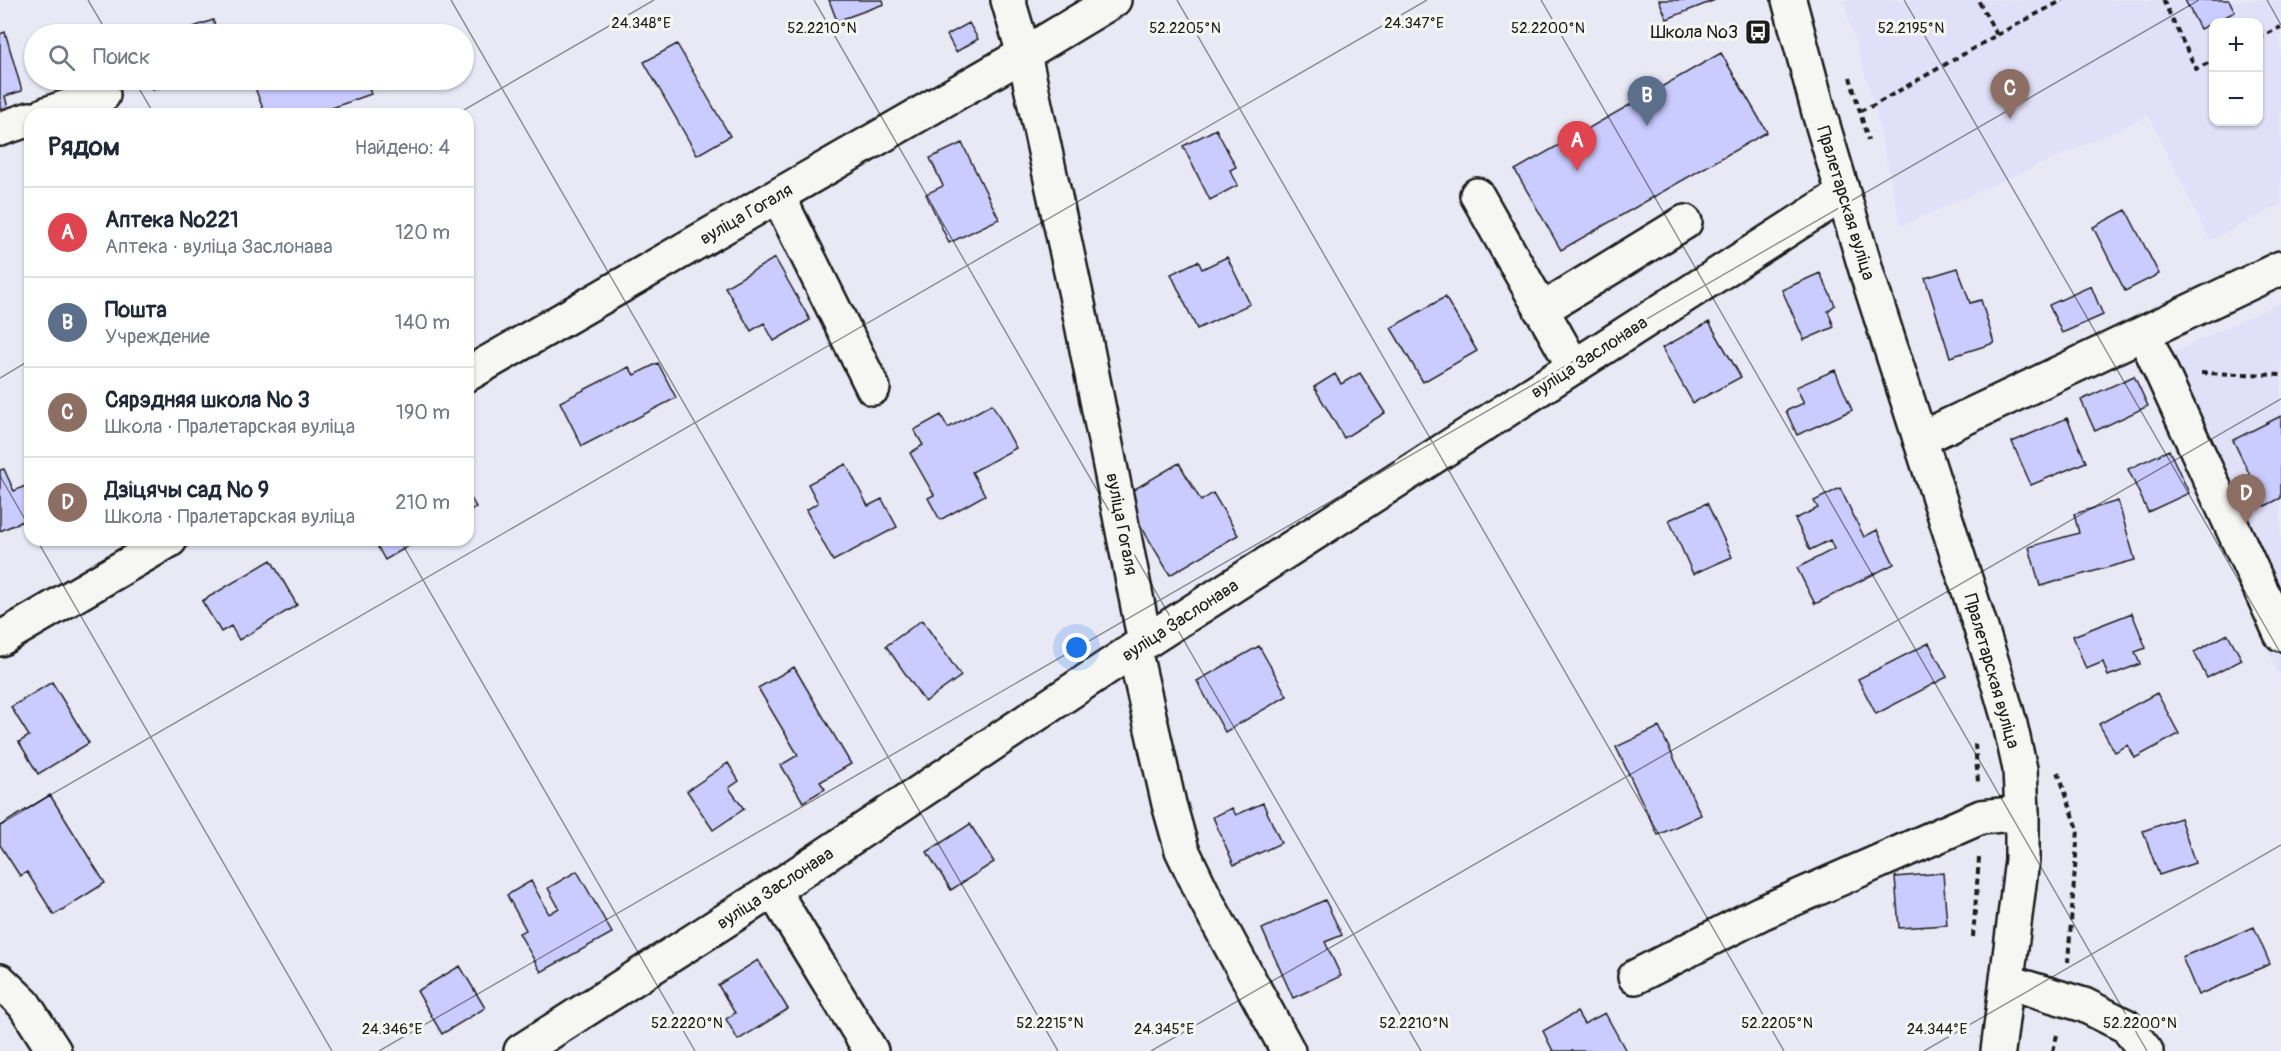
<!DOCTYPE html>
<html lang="ru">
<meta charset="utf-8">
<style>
body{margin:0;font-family:Pangolin,sans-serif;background:#f2f2f3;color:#1f2937}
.controls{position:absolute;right:18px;top:18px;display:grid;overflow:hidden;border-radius:12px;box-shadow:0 2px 4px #0004}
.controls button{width:54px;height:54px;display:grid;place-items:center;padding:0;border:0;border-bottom:2px solid #e0e1e3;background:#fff;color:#1f2937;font:30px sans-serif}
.you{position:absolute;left:1077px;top:648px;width:21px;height:21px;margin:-15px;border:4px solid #fff;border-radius:50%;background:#1a73e8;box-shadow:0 0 0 9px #1a73e833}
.badge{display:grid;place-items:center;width:39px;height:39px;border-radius:50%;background:#b45309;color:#fff;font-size:20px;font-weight:700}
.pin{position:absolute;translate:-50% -50px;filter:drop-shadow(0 2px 3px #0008)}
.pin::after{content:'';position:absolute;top:32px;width:21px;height:18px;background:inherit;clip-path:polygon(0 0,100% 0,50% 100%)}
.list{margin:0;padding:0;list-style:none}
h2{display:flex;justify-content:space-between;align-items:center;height:78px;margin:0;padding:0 24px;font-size:26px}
h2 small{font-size:20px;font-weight:400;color:#747a83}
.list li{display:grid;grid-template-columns:39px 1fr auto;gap:18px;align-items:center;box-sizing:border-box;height:90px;padding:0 24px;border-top:2px solid #e0e1e3}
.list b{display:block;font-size:22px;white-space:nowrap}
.list p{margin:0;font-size:20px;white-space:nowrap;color:#747a83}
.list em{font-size:20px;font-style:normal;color:#747a83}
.icon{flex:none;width:33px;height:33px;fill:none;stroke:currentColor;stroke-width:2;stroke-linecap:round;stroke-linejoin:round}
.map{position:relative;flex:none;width:2281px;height:1051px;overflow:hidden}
.search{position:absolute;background:#fff;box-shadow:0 2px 4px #0004;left:24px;top:24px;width:450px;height:66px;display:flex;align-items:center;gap:15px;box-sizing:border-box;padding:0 21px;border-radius:33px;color:#747a83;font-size:22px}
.panel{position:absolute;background:#fff;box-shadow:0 2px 4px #0004;left:24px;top:108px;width:450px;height:438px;border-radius:18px}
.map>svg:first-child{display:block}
.built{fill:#e0e0f9;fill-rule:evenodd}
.building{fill:#caccff;stroke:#1c1c1c;stroke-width:1.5}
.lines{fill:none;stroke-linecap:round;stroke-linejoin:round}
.minor-casing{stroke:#1c1c1c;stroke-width:38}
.major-casing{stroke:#1c1c1c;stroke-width:38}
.path{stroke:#1c1c1c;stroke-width:4;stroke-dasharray:6 4.5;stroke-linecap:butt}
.minor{stroke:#f6f6f2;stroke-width:33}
.major{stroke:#f6f6f2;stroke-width:33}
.ticks{fill:none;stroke:#1c1c1c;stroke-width:1.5;stroke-opacity:0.45}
.labels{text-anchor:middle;stroke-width:6;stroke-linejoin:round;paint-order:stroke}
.poi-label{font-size:18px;fill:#1c1c1c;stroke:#f6f6f2;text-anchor:end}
.street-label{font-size:18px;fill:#1c1c1c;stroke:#f6f6f2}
.ticks-label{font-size:15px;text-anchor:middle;fill:#1c1c1c;stroke:#f6f6f2;stroke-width:6;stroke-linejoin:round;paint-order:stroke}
</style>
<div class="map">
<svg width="2281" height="1051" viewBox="0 0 2281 1051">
<rect width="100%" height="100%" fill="#e9e9f6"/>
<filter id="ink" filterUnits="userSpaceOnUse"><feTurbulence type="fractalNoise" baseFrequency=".0167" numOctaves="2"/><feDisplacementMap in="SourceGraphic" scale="12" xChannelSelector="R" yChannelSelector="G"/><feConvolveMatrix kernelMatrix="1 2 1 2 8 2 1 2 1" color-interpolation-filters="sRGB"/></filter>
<g filter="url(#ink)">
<path class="built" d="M1843,0H2281V204L2210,241L2149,116L1901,226L1874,105ZM2214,22H2258V122H2214Z
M2281,302V680L2142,367Z"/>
<path class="building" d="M829,0H883L884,4L837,21Z
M1659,0H1715L1667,19Z
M2185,0H2229L2235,12L2200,29Z
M213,20L218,34H174Z
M969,23L978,39L956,52L947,35Z
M5,32L22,91L5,96L9,113L0,115V34Z
M677,44L730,136L697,155L644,62Z
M1721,53L1767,132L1561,250L1515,170Z
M149,80H176V81L153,90Z
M252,80H366L371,94L315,114H265Z
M1216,129L1236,167L1230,170L1238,185L1210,200L1183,146Z
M962,143L999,219L949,243L926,194L943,186L930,158Z
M2126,210L2159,274L2125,291L2093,227Z
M1227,257L1250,304L1197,329L1171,274L1198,261L1202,269Z
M775,258L810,320L774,341L764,323L751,331L725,287Z
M1958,268L1970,303L1981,300L1994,343L1950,357L1925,278Z
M1820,273L1835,305L1828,311L1834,327L1804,340L1782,290Z
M2091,286L2103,315L2062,333L2049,305Z
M1445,297L1477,351L1423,382L1391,328Z
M1709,322L1741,377L1693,403L1662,348Z
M658,363L676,398L582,446L560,402L629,367L634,375Z
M1835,370L1852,410L1797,435L1786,411L1804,403L1796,387Z
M1360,373L1385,413L1344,438L1314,387L1335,374L1341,384Z
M2134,376L2148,406L2095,431L2081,400Z
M992,404L1016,448L972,472L985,495L940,520L928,498L934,495L910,453L923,445L914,430L941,415L948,428Z
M2281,416V498L2265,506L2233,440Z
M2067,418L2086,462L2031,485L2012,442Z
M2169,450L2189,493L2148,512L2128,469Z
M1179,463L1201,501L1213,493L1238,535L1170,575L1123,496Z
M846,464L868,506L882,499L897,527L833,561L806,510L818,503L808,484Z
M4,469L14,491L30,484V518L0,531V470Z
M1840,488L1864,537L1877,530L1894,564L1815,604L1797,568L1834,549L1830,540L1810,550L1795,519L1818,508L1814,501Z
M468,493L476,507L468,512Z
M2118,501L2135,560L2040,586L2029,547L2079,533L2074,514Z
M1707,503L1732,557L1693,574L1669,520Z
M374,540H419L385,560Z
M271,560L297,605L239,640L231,626L221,632L202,601Z
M2132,613L2146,648L2135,652L2140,664L2108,676L2103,662L2086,669L2073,636Z
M922,620L961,676L925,702L886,646Z
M2228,634L2242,660L2207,678L2194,652Z
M1929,643L1947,677L1876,714L1858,679Z
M1259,646L1287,696L1225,732L1197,681Z
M794,667L851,764L820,782L825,789L803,802L781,765L798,755L758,688Z
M52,682L89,743L38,774L19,742L29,736L11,707Z
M2157,693L2179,734L2135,758L2128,745L2115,752L2099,724Z
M1659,727L1701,815L1658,835L1616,747Z
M728,763L739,781L729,788L744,809L713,830L687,791Z
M50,795L105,883L54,915L27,872L20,876L0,845V826Z
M1263,803L1281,843L1234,865L1213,817L1232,808L1236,815Z
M2180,818L2195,863L2159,875L2143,831Z
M970,824L994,862L951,890L927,852Z
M577,871L612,933L541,972L519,933L526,930L507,895L531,881L549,914L559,908L548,888Z
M1943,873L1947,925L1899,928L1895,877Z
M1325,900L1342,935L1325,942L1341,976L1293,998L1262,929Z
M2254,927L2270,964L2198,995L2182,957Z
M758,960L788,1009L738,1040L726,1019L735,1013L718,985Z
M460,966L485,1008L442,1034L417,991Z
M1577,1012L1584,1024L1605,1013L1626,1051H1553L1543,1031Z"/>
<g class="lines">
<defs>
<path id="minor" d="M1008,0L1024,54L1078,304L1145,642
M46,114L103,95
M0,129L30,119
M1477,195L1574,367
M778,196L873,388
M1541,310L1685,222
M2144,334L2281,634
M468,374L1024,54L1114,0
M1920,439L2281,268
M0,639L170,540
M1134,649L1169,804L1182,850L1207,902L1288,1051
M773,890L871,1051
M1635,977L1761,913L1981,817L2022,813
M0,981L24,1004L54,1051
M2008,982L2084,1005L2126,1026L2146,1051
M521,1051L773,890L1145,642L1843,194"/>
<path id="major" d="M1789,0L1820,116L1869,280L1995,672L2009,720L2020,769L2022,813V860L1998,1051"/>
</defs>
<use href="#minor" class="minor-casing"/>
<use href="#major" class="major-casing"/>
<path class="path" d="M2163,0L2196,69L2214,60
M1997,35L2063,0
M2258,38L2281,27
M1850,77L1868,140
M1860,111L1874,105L1997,35L1978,0
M2201,373L2281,375
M1975,744L1978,782
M2058,772L2078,829L2068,962
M1973,937L1979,858
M2053,1051L2057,1035"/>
<use href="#minor" class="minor"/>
<use href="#major" class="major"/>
</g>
</g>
<path class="ticks" d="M88,0L108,34M451,0L1058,1051M814,0L1421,1051M1177,0L1784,1051M1541,0L2147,1051M1904,0L2281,654M2267,0L2281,25M134,80L154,114M457,114L654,0M0,378L30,360M0,476L30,528M37,540L332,1051M400,540L695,1051M0,824L1427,0M379,1051L2199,0M1151,1051L2281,399M1924,1051L2281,845"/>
<defs>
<symbol id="bus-square" viewBox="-11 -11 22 22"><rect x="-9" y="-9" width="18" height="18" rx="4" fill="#1c1c1c" stroke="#f6f6f2"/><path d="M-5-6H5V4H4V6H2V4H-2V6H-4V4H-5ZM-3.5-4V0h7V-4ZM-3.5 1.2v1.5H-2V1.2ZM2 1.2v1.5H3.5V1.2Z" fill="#fff"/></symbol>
</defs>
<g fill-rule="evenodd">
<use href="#bus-square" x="1743" y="17" width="30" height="30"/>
</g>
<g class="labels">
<g class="poi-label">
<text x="1738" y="38">Школа №3</text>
</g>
<g class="street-label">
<text transform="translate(1846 203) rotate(73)" y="6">Пралетарская вуліца</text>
<text transform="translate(746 214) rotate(-30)" y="6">вуліца Гогаля</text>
<text transform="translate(1589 357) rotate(-33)" y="6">вуліца Заслонава</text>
<text transform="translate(1122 524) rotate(79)" y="6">вуліца Гогаля</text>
<text transform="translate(1180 620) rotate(-33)" y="6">вуліца Заслонава</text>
<text transform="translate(1992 671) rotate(74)" y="6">Пралетарская вуліца</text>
<text transform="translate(775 888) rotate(-33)" y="6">вуліца Заслонава</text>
</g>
</g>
<g class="ticks-label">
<text x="641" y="28">24.348°E</text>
<text x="1414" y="28">24.347°E</text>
<text x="1548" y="33">52.2200°N</text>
<text x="822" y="33">52.2210°N</text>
<text x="1185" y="33">52.2205°N</text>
<text x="1911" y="33">52.2195°N</text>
<text x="687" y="1028">52.2220°N</text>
<text x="1050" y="1028">52.2215°N</text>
<text x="1414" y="1028">52.2210°N</text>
<text x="1777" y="1028">52.2205°N</text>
<text x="2140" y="1028">52.2200°N</text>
<text x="392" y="1034">24.346°E</text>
<text x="1164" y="1034">24.345°E</text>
<text x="1937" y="1034">24.344°E</text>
</g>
</svg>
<div class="controls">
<button>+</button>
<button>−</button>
</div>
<div class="you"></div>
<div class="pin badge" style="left:1577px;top:171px;background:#e0444e">A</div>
<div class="pin badge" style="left:1647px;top:126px;background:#5c6f8a">B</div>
<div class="pin badge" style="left:2010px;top:119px;background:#8d6e63">C</div>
<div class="pin badge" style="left:2246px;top:524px;background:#8d6e63">D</div>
<div class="search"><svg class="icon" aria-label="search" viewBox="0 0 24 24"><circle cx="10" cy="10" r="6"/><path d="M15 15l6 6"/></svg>Поиск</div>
<section class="panel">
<h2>Рядом<small>Найдено: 4</small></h2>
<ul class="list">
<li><span class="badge" style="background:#e0444e">A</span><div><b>Аптека №221</b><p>Аптека · вуліца Заслонава</p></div><em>120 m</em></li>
<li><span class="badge" style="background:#5c6f8a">B</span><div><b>Пошта</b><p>Учреждение</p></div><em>140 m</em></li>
<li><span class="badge" style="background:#8d6e63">C</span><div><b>Сярэдняя школа № 3</b><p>Школа · Пралетарская вуліца</p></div><em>190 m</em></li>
<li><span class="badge" style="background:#8d6e63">D</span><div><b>Дзіцячы сад № 9</b><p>Школа · Пралетарская вуліца</p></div><em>210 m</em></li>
</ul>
</section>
</div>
